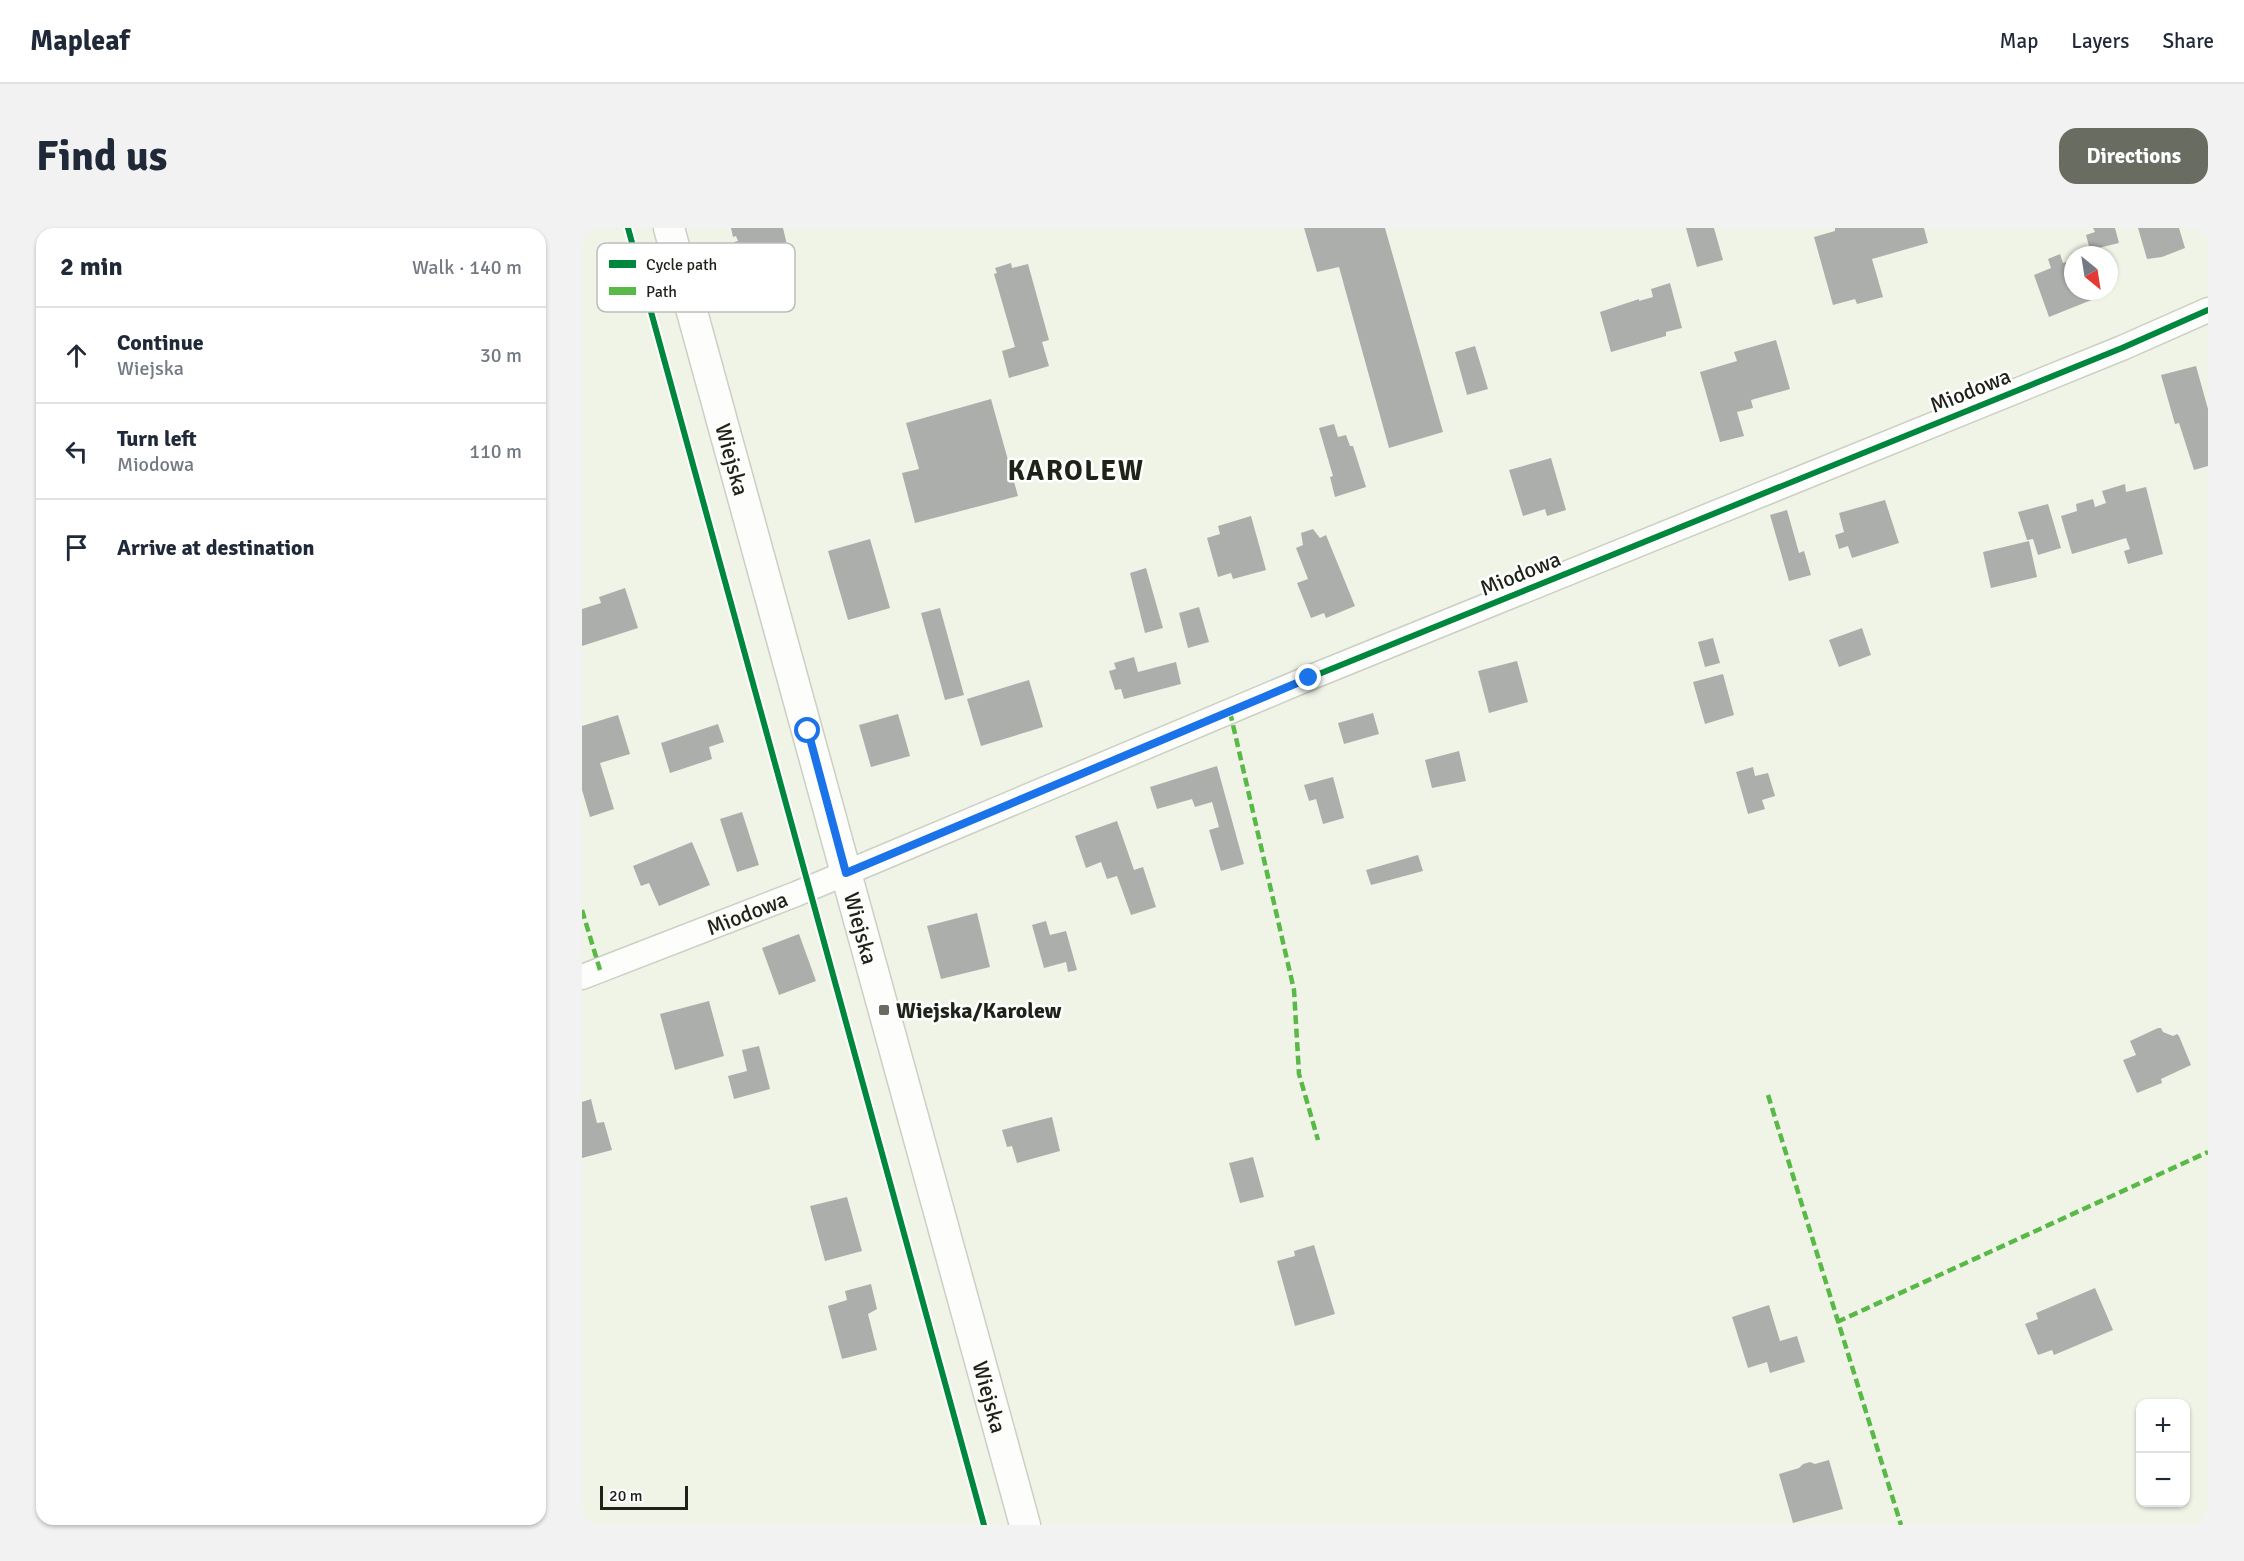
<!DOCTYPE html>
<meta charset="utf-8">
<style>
body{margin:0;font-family:Signika,sans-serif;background:#f2f2f3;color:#1f2937}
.controls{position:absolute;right:18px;bottom:18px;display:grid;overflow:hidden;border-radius:12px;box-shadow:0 2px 4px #0004}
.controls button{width:54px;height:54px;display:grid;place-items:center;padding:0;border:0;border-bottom:2px solid #e0e1e3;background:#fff;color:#1f2937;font:30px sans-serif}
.compass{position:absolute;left:1482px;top:18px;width:54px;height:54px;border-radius:50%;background:#fff;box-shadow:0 2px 4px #0004;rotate:150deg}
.scale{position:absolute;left:18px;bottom:15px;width:88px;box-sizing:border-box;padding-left:6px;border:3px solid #1f2219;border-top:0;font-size:16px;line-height:21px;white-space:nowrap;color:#1f2219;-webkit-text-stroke:4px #fff;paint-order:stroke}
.stop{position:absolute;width:18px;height:18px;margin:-14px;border:4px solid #1a73e8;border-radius:50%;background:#fff}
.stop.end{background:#1a73e8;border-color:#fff;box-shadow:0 2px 6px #0008}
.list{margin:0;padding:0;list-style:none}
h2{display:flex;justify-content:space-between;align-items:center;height:78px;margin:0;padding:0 24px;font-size:26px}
h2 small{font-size:20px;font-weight:400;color:#747a83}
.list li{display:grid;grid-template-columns:39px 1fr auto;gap:18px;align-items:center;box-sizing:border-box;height:96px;padding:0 24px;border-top:2px solid #e0e1e3}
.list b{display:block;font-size:22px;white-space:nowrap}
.list p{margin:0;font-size:20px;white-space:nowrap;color:#747a83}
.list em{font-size:20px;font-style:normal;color:#747a83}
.icon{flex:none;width:33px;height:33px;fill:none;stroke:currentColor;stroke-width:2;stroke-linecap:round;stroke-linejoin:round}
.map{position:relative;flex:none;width:1626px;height:1297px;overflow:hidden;border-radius:18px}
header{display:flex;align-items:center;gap:36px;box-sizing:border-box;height:84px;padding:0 30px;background:#fff;border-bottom:2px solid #e0e1e3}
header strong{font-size:28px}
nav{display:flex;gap:33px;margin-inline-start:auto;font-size:21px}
.intro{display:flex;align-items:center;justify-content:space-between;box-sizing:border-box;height:144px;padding:0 36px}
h1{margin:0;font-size:42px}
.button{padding:15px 27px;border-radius:18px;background:#686c61;color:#fff;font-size:21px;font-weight:700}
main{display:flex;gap:36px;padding:0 36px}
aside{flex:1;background:#fff;border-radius:18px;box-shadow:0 2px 4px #0004}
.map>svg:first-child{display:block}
.building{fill:#acaeac}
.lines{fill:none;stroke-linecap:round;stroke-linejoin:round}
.minor-casing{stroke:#cbcfc4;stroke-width:27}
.tertiary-casing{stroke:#cbcfc4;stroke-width:33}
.minor{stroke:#fdfdfb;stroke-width:24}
.tertiary{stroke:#fdfdfb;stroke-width:30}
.quiet{stroke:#58b947;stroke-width:4.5;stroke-dasharray:9 4.5;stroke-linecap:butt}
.cycleway-casing{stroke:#fff;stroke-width:10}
.cycleway{stroke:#00873e;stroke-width:6}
.route{stroke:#1a73e8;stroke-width:8}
.poi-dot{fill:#686c61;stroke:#fff;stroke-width:2}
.labels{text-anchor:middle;stroke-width:5;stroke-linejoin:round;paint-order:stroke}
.street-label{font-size:22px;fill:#1f2219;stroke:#fff}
.poi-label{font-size:22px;font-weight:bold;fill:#1f2219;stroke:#fff;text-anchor:start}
.district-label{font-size:28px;font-weight:bold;letter-spacing:1.5px;fill:#1f2219;stroke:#fff}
.key{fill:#fff;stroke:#bcbdba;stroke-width:1.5}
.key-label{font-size:16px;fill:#1f2219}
</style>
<header>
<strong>Mapleaf</strong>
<nav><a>Map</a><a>Layers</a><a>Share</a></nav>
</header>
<div class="intro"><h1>Find us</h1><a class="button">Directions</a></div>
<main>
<aside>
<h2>2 min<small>Walk · 140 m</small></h2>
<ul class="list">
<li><svg class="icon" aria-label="ahead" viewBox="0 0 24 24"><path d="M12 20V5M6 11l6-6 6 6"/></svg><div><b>Continue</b><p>Wiejska</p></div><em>30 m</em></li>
<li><svg class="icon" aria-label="left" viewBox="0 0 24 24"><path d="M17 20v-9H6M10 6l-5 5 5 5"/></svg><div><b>Turn left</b><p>Miodowa</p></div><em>110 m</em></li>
<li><svg class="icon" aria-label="arrive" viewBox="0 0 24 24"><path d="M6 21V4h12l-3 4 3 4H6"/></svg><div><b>Arrive at destination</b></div></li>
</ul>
</aside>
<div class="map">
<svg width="1626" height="1297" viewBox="0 0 1626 1297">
<rect width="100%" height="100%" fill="#f0f4e7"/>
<path class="building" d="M149,0H201L206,21L158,35L152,14L156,13L154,8L151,9Z
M722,0H803L861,204L807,220L757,39L735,44Z
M1104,0H1132L1141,32L1115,39Z
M1253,0H1342L1346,15L1290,31L1301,69L1275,76L1273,71L1251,77L1232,9L1253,3Z
M1511,0H1533L1537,15L1508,22L1504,7L1513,4Z
M1556,0H1597L1603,20L1580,29L1565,31Z
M1478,26L1481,35L1491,32V63H1514L1517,69L1467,89L1452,47L1469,40L1466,31Z
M429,35L430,40L446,36L467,112L460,114L467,138L427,150L420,123L433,119L412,46L415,45L413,40Z
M1088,55L1100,100L1084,104V108L1029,124L1018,84L1057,71V73L1071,69L1069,61Z
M1194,112L1208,161L1169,172L1171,180L1155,184L1162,208L1138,214L1118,144L1155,133L1152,124Z
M893,118L906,161L885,167L873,124Z
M1614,138L1626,181V238L1612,242L1597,195L1593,196L1579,147Z
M409,171L436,268L333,295L320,245L337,241L324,195Z
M752,196L756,209L764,207L768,218H771L784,259L753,269L748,249L751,248L737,200Z
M969,230L984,282L965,288L963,281L941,288L927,242Z
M1543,256L1544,264L1564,259L1581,326L1546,336L1542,323L1548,321L1544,310L1490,326L1479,288L1495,283L1494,276L1511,271L1513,279L1524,275L1520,263Z
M1303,272L1317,315L1270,330L1266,318L1257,321L1253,307L1262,304L1257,285Z
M1466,276L1479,320L1456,327L1451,311L1445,312L1436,284Z
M1205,282L1217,325L1222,323L1229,347L1207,353L1188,287Z
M669,288L684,342L651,351L649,345L636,349L625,310L638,306L636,298Z
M731,301L738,310L744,307L773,378L744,390L742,385L729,390L715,355L726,351L714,320L721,317L719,305Z
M288,311L308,380L266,392L246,323Z
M1447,313L1455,349L1409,360L1401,324Z
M564,340L581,400L563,405L548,345Z
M43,360L56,400L0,418V381L19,375L17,369Z
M617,379L627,414L606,420L597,385Z
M358,380L382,467L363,472L339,385Z
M1280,400L1289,427L1257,439L1247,412Z
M1131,410L1138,435L1123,439L1116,414Z
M552,429L556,444L594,434L599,456L542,471L539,461L533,462L527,443L534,441L532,435Z
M935,433L946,474L907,485L896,443Z
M1141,446L1152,487L1123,496L1111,454Z
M447,452L461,499L399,518L385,471Z
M791,485L797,506L762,516L756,495Z
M316,486L328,528L289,539L277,497Z
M36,487L48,526L18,535L32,581L8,589L0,562V498Z
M136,496L142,514L127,519L130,531L88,545L79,515Z
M877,523L884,553L850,560L843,532Z
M635,538L662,636L639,643L627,602L637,599L630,574L613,579L610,571L575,581L568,559Z
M1171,539L1173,548L1186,545L1193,568L1180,572L1183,581L1166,586L1154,544Z
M751,549L762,590L741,596L734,571L727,573L722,557Z
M160,584L177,637L155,644L138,591Z
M535,593L552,642L561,639L574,679L549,687L535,648L525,651L519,634L504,640L493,608Z
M110,614L128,657L77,678L67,655L59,658L51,638Z
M836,627L841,643L789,657L784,642Z
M395,685L408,739L359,751L345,698Z
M464,693L468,707L484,703L495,742L486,744L484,734L462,740L450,697Z
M217,706L234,753L197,767L180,720Z
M127,773L142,828L93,842L78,786Z
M1576,800H1579L1581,804L1591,808L1595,806L1597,808L1609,837L1579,851L1580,855L1555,865L1541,832L1554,827L1548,813Z
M177,818L188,861L152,871L146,848L165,843L160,822Z
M9,871L15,895L22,894L30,922L0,930V874Z
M470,889L478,923L435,935L430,918L425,919L420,902Z
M671,929L682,969L658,975L647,935Z
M265,969L280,1023L243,1033L228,978Z
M732,1017L753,1086L713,1098L695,1033L713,1028L712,1023Z
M289,1056L295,1081L286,1086L295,1122L260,1131L246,1078L265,1072L263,1063Z
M1513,1060L1531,1102L1472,1127L1470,1122L1456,1127L1443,1096L1456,1091L1454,1085Z
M1187,1077L1198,1113L1215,1108L1223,1134L1188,1145L1185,1134L1166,1140L1150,1089Z
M1247,1232L1261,1281L1211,1295L1197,1246L1217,1240L1221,1236L1228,1234L1233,1236Z"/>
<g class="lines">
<defs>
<g id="minor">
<path id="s1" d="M0,749L214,666L727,450L1540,120L1626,82"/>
</g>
<g id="tertiary">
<path id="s2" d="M87,0L443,1297"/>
</g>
</defs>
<use href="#minor" class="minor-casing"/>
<use href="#tertiary" class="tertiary-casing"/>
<use href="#minor" class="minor"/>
<use href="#tertiary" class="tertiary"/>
<path class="quiet" d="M648,484L712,762L717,846L736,912
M0,682L18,742
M1186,867L1319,1297
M1255,1094L1626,924"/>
<defs>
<path id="cycleway" d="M46,0L402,1297
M264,645L727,450L1540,120L1626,82"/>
</defs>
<use href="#cycleway" class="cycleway-casing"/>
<use href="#cycleway" class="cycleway"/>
</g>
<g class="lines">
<path class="route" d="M226,503L264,645L727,450"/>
</g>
<rect class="poi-dot" x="296" y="776" width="12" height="12" rx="3"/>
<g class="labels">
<g class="street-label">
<text transform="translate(1388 162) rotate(-22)" y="8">Miodowa</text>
<text dy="8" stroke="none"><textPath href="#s2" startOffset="240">Wiejska</textPath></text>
<text transform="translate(938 345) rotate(-22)" y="8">Miodowa</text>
<text dy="8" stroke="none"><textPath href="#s1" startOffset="177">Miodowa</textPath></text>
<text dy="8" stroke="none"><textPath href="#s2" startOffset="726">Wiejska</textPath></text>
<text dy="8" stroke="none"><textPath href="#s2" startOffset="1212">Wiejska</textPath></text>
</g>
<g class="poi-label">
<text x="314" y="790">Wiejska/Karolew</text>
</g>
<g class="district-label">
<text x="494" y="252">KAROLEW</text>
</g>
</g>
<rect x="15" y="15" width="198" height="69" rx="9" class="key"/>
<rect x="27" y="32" width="27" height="8" fill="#00873e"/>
<rect x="27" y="59" width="27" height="8" fill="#58b947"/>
<g class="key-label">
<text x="64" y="42">Cycle path</text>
<text x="64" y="69">Path</text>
</g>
</svg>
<div class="controls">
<button>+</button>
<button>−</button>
</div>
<svg class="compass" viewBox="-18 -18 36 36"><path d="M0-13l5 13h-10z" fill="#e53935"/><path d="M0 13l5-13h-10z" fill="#747a83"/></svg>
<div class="scale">20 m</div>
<div class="stop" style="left:226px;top:503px"></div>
<div class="stop end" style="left:727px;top:450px"></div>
</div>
</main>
